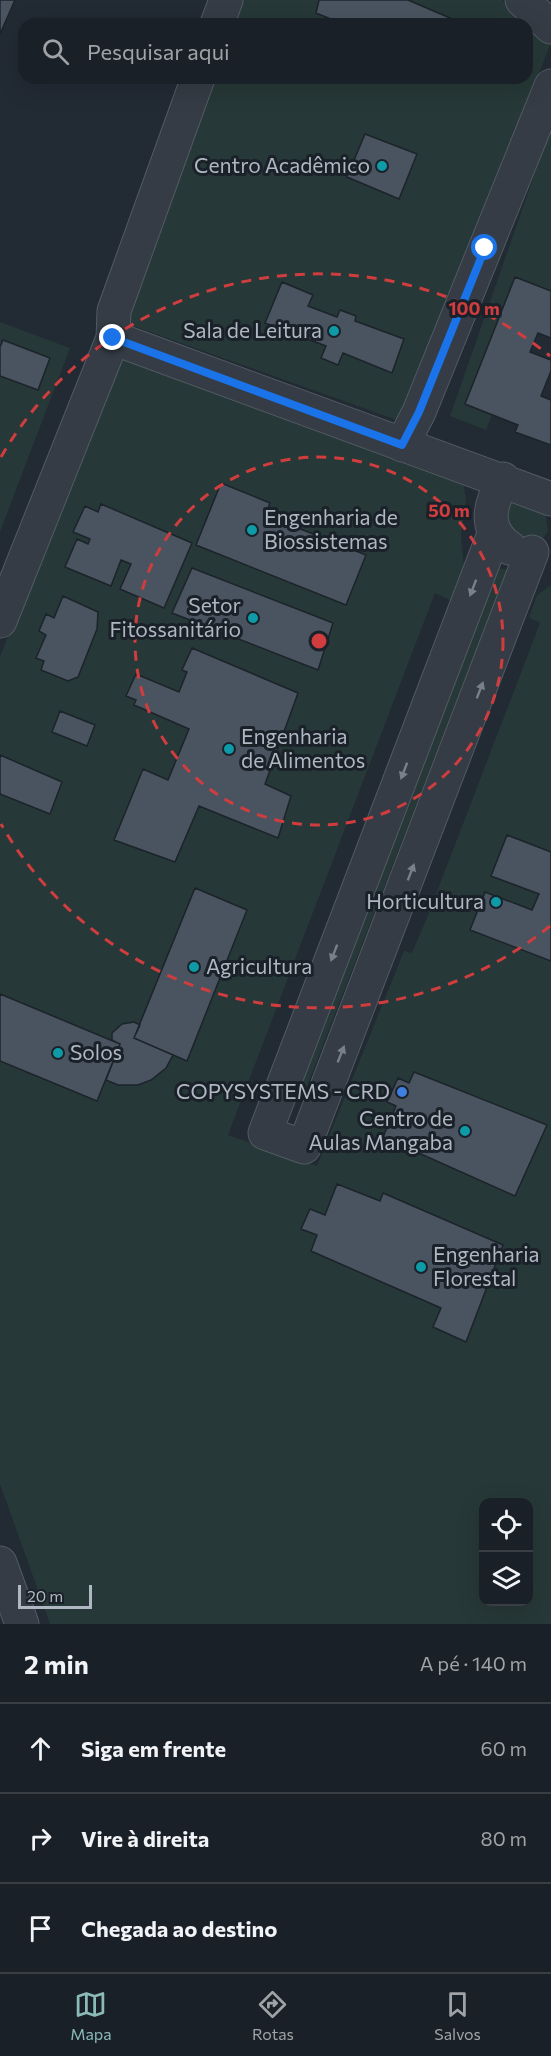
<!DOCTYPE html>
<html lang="pt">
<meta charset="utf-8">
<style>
body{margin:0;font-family:Commissioner,sans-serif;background:#272d33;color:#f1f3f6}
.controls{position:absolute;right:18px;bottom:18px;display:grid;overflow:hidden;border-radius:12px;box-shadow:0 6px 24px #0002}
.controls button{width:54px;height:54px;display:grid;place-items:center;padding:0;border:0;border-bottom:2px solid #383e44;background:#1a2027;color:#f1f3f6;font:30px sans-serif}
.scale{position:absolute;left:18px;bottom:15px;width:74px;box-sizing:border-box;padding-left:6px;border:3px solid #afb7c2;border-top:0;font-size:16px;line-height:21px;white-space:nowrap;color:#afb7c2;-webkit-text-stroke:4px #1a2129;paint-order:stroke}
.stop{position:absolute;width:18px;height:18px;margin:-14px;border:4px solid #1a73e8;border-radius:50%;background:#fff}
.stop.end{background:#1a73e8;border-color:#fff;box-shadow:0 2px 6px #0008}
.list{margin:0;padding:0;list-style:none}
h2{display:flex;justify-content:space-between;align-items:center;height:78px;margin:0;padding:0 24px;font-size:26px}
h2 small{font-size:20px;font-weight:400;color:#9fa3a7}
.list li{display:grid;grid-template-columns:39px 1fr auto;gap:18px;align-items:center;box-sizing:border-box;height:90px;padding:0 24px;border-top:2px solid #383e44}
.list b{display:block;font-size:22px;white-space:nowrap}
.list em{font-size:20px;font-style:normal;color:#9fa3a7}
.icon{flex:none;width:33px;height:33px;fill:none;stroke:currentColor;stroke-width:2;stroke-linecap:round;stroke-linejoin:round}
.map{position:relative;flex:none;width:551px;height:1624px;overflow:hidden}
.search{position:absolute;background:#1a2027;box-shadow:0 6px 24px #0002;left:18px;right:18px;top:18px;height:66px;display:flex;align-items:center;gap:15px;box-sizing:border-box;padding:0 21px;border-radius:18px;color:#9fa3a7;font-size:22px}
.sheet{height:348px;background:#1a2027}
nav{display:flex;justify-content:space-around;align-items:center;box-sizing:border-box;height:84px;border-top:2px solid #383e44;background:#1a2027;font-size:16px;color:#9fa3a7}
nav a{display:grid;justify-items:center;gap:3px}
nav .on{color:#8bbbb9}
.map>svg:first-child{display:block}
.green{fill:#263837;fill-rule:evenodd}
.building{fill:#4a5460;stroke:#1c232b;stroke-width:1.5}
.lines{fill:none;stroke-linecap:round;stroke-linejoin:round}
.minor-casing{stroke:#525a63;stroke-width:35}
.minor{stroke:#353c45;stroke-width:33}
.oneway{fill:#78808a}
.route{stroke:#1a73e8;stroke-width:8}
.ring{fill:none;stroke:#d03d3f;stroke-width:3;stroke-dasharray:10 8}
.culture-dot{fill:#0f9aa8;stroke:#1a2129;stroke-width:2}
.shop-dot{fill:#3f7fe0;stroke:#1a2129;stroke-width:2}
.labels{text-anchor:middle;stroke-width:6;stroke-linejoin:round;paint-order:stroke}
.poi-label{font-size:21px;fill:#afb7c2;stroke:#1a2129;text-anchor:end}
.centre{fill:#d03d3f;stroke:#1a2129;stroke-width:3}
.ring-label{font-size:18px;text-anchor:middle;font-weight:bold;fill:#d03d3f;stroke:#1a2129;stroke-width:6;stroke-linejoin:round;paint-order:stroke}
</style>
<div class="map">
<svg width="551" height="1624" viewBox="0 0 551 1624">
<rect width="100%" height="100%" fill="#222a34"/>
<path class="green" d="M242,0H502L551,42L408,414L394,419L122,322L213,78H527V24H233Z
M551,127V291L515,277L465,404L492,415L486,430L450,416Z
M0,322L70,348L0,532Z
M131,353L463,480L466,500L461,535L464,568L456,603L435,593L228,1135L317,1166L404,951L412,953L428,915L540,623L529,618L537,595L551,585V1624H50L0,1484V657L110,371ZM484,1502H528V1602H484Z
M516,499L545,511L548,531L543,539L528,542L502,531L503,505Z
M499,568L507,570L306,1089L299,1087Z"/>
<path class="building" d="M0,0H15L0,34Z
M319,0H408L464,24H343L316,13Z
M365,134L417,154L399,199L347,177Z
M515,277L551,291V338L538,333L530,352L551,360V371L541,396L551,400V445L515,432L518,425L465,404Z
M282,282L313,295L308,306L337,317L340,310L356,316L355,321L404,339L392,373L343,353L338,365L321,358L326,346L265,323Z
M3,340L50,358L38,390L0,376V347Z
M221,483L270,503L265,515L366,555L346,605L196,545Z
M101,504L192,543L164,608L120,589L131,564L121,560L111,586L65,567L77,539L88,544L90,539L73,532L85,506L98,512Z
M192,568L333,623L318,670L172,613Z
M63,596L98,612L97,629L78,677L68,681L41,670L44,661L36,658L46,635L39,631L46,614L54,618Z
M192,648L298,693L265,784L291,796L278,838L199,806L175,862L114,840L143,769L168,780L189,729L134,705L136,700L126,696L136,674L179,692L187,672L182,670Z
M60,711L95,725L87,746L52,732Z
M0,755L62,782L50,814L0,794Z
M507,835L551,852V961L470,930L485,892L532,910L539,894L491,876Z
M195,888L247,910L187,1061L134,1038Z
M0,994L120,1044L97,1101L0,1061Z
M134,1022L140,1025L134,1038L173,1055L166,1068L151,1080L138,1085H118L106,1080L120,1044L112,1040V1033L122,1024Z
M414,1072L547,1125L515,1196L383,1137L396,1106L387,1102L398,1078L409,1083Z
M337,1184L380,1201L383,1193L503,1245L466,1342L433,1327L441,1308L311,1251L317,1235L301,1229L310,1209L325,1215Z"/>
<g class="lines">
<defs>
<path id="minor" d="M522,0L551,27
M217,24L226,0
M113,338L551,499
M402,445L419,412L551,86
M503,479C490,505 482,529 510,548
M494,534L265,1133L304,1147L532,552
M0,621L113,338L114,311L198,78
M0,1563L22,1624"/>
</defs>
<use href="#minor" class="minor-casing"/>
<use href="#minor" class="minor"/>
</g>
<defs><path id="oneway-solid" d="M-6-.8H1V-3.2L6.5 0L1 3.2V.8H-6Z" transform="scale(1.5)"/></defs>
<g class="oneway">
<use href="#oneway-solid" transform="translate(473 588) rotate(111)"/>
<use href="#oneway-solid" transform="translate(480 690) rotate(-69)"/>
<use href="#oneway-solid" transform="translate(404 771) rotate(111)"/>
<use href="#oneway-solid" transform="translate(411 872) rotate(-69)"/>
<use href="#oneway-solid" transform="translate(334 953) rotate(111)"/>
<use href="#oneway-solid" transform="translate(341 1054) rotate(-68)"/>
</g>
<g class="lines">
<path class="route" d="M113,338L402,445L419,412L485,248"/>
</g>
<g class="ring">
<circle cx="319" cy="641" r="184"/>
<path d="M550 926A367 367 0 0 1 1 824M1 457A367 367 0 0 1 550 356"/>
</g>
<g class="culture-dot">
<circle cx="382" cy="166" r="6"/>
<circle cx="334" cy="331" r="6"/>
<circle cx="252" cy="530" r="6"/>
<circle cx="253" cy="618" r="6"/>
<circle cx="229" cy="749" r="6"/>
<circle cx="496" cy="902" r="6"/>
<circle cx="194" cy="967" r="6"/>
<circle cx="58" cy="1053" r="6"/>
<circle cx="465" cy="1131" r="6"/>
<circle cx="421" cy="1267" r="6"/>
</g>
<circle class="shop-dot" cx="402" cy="1092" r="6"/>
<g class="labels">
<g class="poi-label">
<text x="370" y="173">Centro Acadêmico</text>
<text x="322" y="338">Sala de Leitura</text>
<text x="264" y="525" text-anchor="start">Engenharia de<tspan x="264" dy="24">Biossistemas</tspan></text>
<text x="241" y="613">Setor<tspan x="241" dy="24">Fitossanitário</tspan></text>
<text x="241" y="744" text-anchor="start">Engenharia<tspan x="241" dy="24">de Alimentos</tspan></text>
<text x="484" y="909">Horticultura</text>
<text x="206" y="974" text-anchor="start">Agricultura</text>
<text x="70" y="1060" text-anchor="start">Solos</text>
<text x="390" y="1099">COPYSYSTEMS - CRD</text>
<text x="453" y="1126">Centro de<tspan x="453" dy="24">Aulas Mangaba</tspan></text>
<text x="433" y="1262" text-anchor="start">Engenharia<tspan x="433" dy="24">Florestal</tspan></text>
</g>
</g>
<circle cx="319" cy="641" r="9" class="centre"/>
<g class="ring-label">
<text x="474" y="315">100 m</text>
<text x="449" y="517">50 m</text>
</g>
</svg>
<div class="controls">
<button><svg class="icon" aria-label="locate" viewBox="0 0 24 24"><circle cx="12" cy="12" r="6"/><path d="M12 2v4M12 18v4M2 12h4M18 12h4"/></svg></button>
<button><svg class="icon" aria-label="layers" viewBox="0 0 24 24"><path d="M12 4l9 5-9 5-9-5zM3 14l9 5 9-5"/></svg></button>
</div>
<div class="scale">20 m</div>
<div class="stop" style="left:485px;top:248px"></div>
<div class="stop end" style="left:113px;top:338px"></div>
<div class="search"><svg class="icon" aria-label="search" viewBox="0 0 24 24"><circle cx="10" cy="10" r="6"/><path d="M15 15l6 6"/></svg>Pesquisar aqui</div>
</div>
<section class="sheet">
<h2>2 min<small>A pé · 140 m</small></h2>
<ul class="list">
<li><svg class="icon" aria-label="ahead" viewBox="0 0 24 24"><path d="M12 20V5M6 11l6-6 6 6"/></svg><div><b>Siga em frente</b></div><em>60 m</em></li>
<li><svg class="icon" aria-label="right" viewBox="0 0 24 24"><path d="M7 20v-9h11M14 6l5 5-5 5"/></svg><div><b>Vire à direita</b></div><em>80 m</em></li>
<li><svg class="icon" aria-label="arrive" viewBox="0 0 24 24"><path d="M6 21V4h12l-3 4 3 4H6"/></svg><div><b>Chegada ao destino</b></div></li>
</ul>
</section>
<nav>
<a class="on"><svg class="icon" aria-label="map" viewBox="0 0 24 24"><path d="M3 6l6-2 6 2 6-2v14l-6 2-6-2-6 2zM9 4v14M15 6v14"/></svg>Mapa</a>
<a><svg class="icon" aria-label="directions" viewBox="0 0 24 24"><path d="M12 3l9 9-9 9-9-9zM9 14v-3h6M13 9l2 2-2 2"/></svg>Rotas</a>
<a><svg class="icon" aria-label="saved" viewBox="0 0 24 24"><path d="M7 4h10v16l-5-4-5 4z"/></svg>Salvos</a>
</nav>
